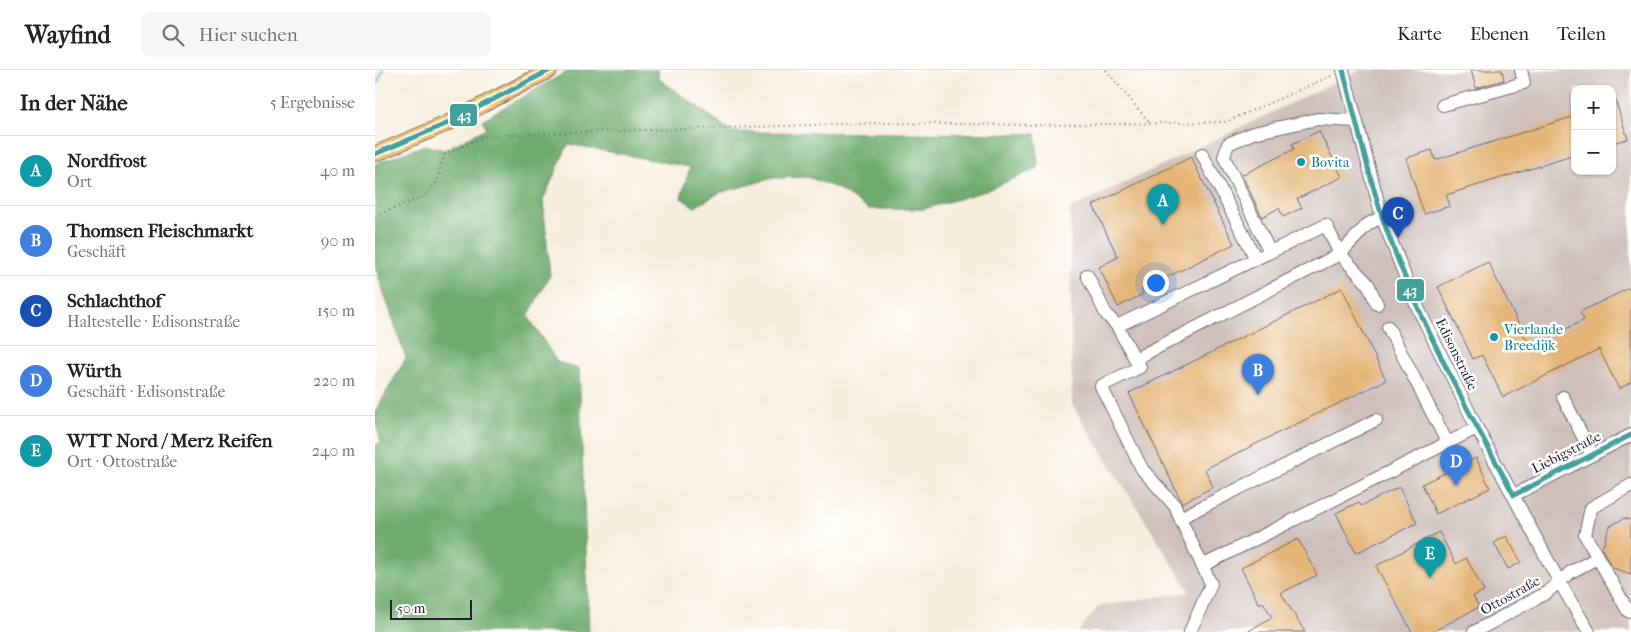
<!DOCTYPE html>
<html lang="de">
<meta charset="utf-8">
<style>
body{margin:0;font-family:"IM FELL French Canon",serif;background:#f6f6f6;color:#222}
.controls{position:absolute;right:15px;top:15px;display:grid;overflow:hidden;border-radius:10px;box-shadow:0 1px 4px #0004}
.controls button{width:45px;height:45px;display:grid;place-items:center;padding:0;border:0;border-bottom:1px solid #e0e0e0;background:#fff;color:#222;font:25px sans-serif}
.scale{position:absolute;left:15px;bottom:12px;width:82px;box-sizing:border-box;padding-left:5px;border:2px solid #22223b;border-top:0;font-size:14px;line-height:18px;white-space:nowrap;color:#22223b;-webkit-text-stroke:4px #fff;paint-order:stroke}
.you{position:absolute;left:780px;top:212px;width:18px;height:18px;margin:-12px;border:4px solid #fff;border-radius:50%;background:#1a73e8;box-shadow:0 0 0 8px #1a73e833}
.badge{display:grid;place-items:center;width:32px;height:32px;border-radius:50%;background:#1f6fb2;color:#fff;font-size:16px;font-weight:700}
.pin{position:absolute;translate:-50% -41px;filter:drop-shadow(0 1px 2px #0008)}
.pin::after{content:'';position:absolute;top:26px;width:18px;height:15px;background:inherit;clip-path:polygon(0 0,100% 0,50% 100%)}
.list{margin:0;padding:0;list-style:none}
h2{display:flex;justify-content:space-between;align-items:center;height:65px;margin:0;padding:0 20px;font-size:21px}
h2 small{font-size:16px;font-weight:400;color:#767676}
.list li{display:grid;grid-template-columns:32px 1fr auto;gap:15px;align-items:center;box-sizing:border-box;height:70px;padding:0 20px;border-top:1px solid #e0e0e0}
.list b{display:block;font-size:19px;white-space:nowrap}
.list p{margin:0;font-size:16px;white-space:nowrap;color:#767676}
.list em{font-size:16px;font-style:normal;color:#767676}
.icon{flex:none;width:28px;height:28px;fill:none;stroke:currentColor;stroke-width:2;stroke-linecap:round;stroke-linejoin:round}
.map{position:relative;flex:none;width:1256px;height:562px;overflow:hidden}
header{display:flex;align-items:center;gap:30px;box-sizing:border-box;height:70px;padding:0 25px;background:#fff;border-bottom:1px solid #e0e0e0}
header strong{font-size:24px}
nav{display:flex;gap:28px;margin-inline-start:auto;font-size:18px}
.search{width:350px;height:45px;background:#f6f6f6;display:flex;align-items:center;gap:12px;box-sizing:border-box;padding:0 18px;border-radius:10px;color:#767676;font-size:19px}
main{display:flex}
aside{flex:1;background:#fff}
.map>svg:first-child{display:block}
.industrial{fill:#cfc0bb;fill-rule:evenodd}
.forest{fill:#6fac6e;stroke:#486754}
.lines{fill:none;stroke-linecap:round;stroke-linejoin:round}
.stream{stroke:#78b6eb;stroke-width:3}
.building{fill:#e5b678}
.minor-casing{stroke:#6d6974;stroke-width:14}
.major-casing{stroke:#6d6974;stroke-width:17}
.path{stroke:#6d6974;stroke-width:2;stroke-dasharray:1 4;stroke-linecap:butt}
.minor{stroke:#fff;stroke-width:12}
.major{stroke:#f7c06c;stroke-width:15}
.bus-1-casing{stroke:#fff;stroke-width:9}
.bus-1{stroke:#44a09b;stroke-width:5}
.culture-dot{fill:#0f9aa8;stroke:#fff;stroke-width:2}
.labels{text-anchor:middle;stroke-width:5;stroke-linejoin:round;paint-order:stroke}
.culture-label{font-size:14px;fill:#0d838f;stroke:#fff;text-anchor:start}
.street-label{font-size:14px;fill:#22223b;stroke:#fff}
.line-badge{stroke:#fff;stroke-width:2}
.badge-label{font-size:14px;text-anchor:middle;font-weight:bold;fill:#fff}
</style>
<header>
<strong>Wayfind</strong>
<div class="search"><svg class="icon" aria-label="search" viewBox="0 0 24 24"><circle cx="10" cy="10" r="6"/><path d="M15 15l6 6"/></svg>Hier suchen</div>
<nav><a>Karte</a><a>Ebenen</a><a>Teilen</a></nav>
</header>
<main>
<aside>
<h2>In der Nähe<small>5 Ergebnisse</small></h2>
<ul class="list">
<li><span class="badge" style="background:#0f9aa8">A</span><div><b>Nordfrost</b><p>Ort</p></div><em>40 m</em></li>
<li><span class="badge" style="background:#3f7fe0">B</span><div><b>Thomsen Fleischmarkt</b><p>Geschäft</p></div><em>90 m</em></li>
<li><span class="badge" style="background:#1a4fb4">C</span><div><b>Schlachthof</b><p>Haltestelle · Edisonstraße</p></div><em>150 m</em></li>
<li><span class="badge" style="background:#3f7fe0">D</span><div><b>Würth</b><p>Geschäft · Edisonstraße</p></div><em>220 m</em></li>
<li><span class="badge" style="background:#0f9aa8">E</span><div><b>WTT Nord / Merz Reifen</b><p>Ort · Ottostraße</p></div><em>240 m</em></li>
</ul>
</aside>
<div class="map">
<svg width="1256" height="562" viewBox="0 0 1256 562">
<rect width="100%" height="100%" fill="#fff"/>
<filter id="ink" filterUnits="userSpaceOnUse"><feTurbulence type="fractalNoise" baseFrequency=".02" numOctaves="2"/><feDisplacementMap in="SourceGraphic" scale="10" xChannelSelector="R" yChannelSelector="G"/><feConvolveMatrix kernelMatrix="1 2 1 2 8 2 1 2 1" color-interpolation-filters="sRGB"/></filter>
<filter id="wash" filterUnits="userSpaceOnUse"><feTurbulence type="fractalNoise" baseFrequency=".0096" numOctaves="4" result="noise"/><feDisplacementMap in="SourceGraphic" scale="20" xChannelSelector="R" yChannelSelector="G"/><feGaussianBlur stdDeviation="1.12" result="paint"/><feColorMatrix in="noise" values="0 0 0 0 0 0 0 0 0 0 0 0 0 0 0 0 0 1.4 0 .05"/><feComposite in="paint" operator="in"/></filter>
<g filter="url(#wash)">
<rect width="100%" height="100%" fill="#f7eedd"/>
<path class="industrial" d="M985,0H1256V562H703L724,536L815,522L697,334L695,139ZM1200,19H1237V101H1200Z"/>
<path class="forest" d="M195,0H283V8L357,62L661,64L663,98L610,121L549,139H493L462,118L433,107L398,108L344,123L320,137L306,128L315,97L193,74L168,130L175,205L153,246L182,292L204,299L214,562H0V376L6,372L0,350V342L31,288L0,196V94L50,75L69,80L112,58L107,50Z"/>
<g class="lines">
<path class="stream" d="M0,15L3,12L8,0"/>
</g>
<g id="blocks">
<path class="building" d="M1096,0H1127L1129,10L1101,18Z
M1237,26H1239L1253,69L1237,73Z
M1200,46V85L1071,125L1075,136L1049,144L1031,88L1057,80L1060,90Z
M944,61L967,107L922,129L927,138L908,147L904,138L887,147L867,105L919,79L917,74Z
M816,87L859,174L766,220L768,224L743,237L724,197L743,187L718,135Z
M1113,192L1155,277L1209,250L1205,242L1256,217V312L1244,319L1224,279L1128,327L1107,285L1098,289L1063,217Z
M967,218L1011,310L830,399L838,417L807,433L754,323Z
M1101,388L1115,418L1061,444L1047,414Z
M1024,417L1042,453L981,483L961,443L984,432L986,436Z
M1249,448L1256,450V504L1238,498L1227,479L1234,457Z
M1064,462L1081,494L1091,488L1109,521L1098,526L1104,537L1057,562H1037L1001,496Z
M1131,466L1146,492L1133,499L1119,473Z
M923,469L942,505L906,523L930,562H872L897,547L888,532L884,534L866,498Z"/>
</g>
</g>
<g filter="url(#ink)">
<use href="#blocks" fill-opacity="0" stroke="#6d6974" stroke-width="1"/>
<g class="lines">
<defs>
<path id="minor" d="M968,0L1007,147L1040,232L1102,358L1185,513L1214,562
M1068,35L1149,13L1146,0
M827,84L881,189
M895,182L849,87L853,74L878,63L943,49L981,51
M712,205L731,244L742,256
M1013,257L1072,372
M760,289L742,256L951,155L965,184L993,214L1002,234
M1188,327L1217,385
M1001,350L805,448L800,436L767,399L726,316L765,297L760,289L965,184L993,154L1007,147
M1139,425L1256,365
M805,448L836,514L815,562
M827,496L1102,358
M1253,541L1210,465L1216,438L1256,415
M1099,562L1171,523L1196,502L1222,488"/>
<path id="major" d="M0,84L71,54L175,0"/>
</defs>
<use href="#minor" class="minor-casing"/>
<use href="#major" class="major-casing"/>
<path class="path" d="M731,0L774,52
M0,146L50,126L61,113L69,85L109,66L176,63L506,53L665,55L851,52L956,6"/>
<use href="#minor" class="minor"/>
<use href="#major" class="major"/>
<defs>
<path id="bus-1" d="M968,0C982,53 993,106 1011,158C1044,251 1091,338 1139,425
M0,84L71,54L175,0
M1139,425L1256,365"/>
</defs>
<use href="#bus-1" class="bus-1-casing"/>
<use href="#bus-1" class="bus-1"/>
</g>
</g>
<g class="culture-dot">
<circle cx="926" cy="92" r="5"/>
<circle cx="1119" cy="267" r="5"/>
</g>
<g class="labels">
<g class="culture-label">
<text x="936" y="97">Bovita</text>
<text x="1129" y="264">Vierlande<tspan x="1129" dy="16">Breedijk</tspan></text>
</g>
<g class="street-label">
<text transform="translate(1082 284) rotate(64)" y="5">Edisonstraße</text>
<text transform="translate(1191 382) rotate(-27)" y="5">Liebigstraße</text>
<text transform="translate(1135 525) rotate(-29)" y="5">Ottostraße</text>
</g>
</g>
<g class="line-badge">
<rect x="74" y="33" width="29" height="24" rx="5" fill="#44a09b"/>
<rect x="1021" y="208" width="29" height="24" rx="5" fill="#44a09b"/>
</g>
<g class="badge-label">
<text x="89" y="50">43</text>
<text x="1035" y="225">43</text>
</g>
</svg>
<div class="controls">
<button>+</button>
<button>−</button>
</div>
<div class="scale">50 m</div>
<div class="you"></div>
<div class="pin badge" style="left:788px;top:155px;background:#0f9aa8">A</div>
<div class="pin badge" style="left:883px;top:325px;background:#3f7fe0">B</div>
<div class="pin badge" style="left:1023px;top:168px;background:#1a4fb4">C</div>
<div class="pin badge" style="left:1081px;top:416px;background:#3f7fe0">D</div>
<div class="pin badge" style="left:1055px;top:508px;background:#0f9aa8">E</div>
</div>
</main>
